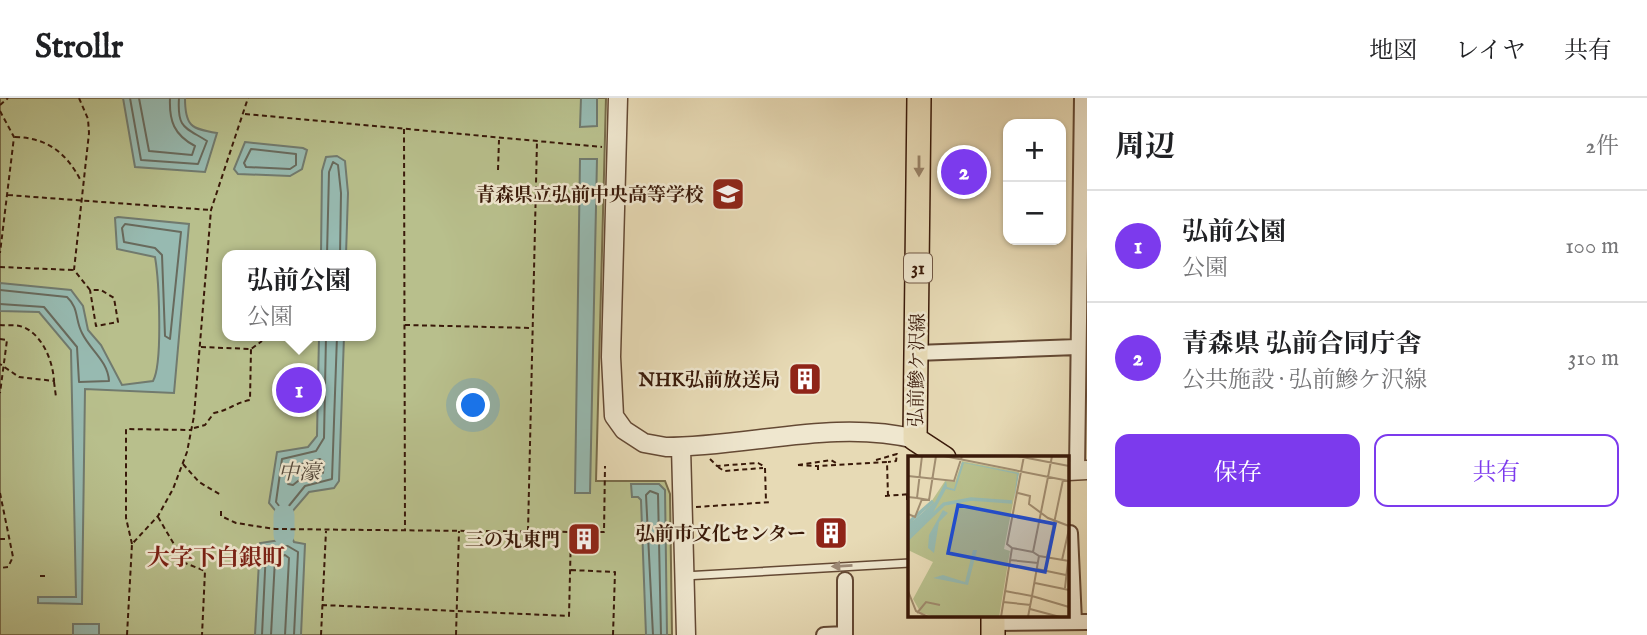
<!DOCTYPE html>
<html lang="ja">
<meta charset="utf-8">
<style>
body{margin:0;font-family:"IM FELL English","Noto Serif JP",serif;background:#f6f6f6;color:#202124}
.controls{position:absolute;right:21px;top:21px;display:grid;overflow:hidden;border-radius:14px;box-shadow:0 2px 5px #0004}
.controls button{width:63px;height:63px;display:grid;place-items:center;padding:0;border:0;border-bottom:2px solid #e0e0e0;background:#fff;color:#202124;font:35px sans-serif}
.you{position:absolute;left:474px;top:308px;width:24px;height:24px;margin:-18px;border:5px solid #fff;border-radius:50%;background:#1a73e8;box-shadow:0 0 0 10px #1a73e833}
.badge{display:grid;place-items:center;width:46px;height:46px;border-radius:50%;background:#7c3aed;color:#fff;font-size:23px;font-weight:700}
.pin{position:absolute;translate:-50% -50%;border:4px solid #fff;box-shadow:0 2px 7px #0006}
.popup{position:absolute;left:222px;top:152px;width:154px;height:91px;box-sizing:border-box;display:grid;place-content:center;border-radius:14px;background:#fff;filter:drop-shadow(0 2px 5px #0005);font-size:23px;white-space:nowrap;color:#757577}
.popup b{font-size:26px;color:#202124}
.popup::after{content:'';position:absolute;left:50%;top:100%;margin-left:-14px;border:14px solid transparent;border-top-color:#fff}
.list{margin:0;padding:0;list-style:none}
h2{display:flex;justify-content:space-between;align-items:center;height:91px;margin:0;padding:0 28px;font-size:30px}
h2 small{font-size:23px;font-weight:400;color:#757577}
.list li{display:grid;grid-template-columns:46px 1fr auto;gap:21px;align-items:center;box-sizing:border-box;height:112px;padding:0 28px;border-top:2px solid #e0e0e0}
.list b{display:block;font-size:26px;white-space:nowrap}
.list p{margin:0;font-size:23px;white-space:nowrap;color:#757577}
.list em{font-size:23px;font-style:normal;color:#757577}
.actions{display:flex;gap:14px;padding:21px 28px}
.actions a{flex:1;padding:16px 0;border:2px solid #7c3aed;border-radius:14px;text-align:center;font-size:24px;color:#7c3aed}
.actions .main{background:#7c3aed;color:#fff}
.map{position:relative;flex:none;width:1087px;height:537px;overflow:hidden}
header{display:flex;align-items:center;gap:42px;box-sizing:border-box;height:98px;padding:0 35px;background:#fff;border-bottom:2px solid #e0e0e0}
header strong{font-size:33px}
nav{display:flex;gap:38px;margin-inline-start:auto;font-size:24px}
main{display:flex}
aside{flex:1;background:#fff}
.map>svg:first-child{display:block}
.green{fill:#b8bf8c;stroke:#786c4a;stroke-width:2;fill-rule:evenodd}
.water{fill:#97bab1;stroke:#717a6e;stroke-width:2}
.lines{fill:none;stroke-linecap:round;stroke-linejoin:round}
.shore{stroke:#686a5d;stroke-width:2}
.river{stroke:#97bab1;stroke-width:21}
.service-casing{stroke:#644934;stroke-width:10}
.minor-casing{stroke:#644934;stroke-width:18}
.tertiary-casing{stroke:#644934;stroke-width:21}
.primary-casing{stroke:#391909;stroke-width:26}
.path{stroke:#391909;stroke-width:2;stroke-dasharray:5 3.5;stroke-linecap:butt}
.service{stroke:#efe7cf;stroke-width:7}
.minor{stroke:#efe7cf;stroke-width:14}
.tertiary{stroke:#efe7cf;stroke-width:18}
.primary{stroke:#e7dab5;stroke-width:23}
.oneway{fill:#998368}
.oneway2{fill:#9d8a76}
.labels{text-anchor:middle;stroke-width:5;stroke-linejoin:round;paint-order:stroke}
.shield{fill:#efe7cf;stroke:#705744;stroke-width:2}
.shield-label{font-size:18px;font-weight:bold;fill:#391909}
.poi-label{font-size:19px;font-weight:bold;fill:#391909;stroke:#efe7cf;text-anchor:end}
.street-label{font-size:19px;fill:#391909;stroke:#efe7cf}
.water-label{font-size:21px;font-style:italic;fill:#55493b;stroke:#efe7cf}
.quarter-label{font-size:23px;font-weight:bold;fill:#7a1f14;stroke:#efe7cf}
.inset-river{fill:none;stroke:#97bab1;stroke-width:3.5}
.inset-road{fill:none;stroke:#a18d70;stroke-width:2}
.view{fill:#1d4ed8;fill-opacity:0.15;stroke:#1d4ed8;stroke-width:3.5}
.inset-edge{fill:none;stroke:#391909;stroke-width:3.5}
</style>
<header>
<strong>Strollr</strong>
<nav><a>地図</a><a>レイヤ</a><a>共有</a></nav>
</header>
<main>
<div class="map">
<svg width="1087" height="537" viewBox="0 0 1087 537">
<rect width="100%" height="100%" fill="#e7dab5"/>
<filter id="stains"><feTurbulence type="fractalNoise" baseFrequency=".00286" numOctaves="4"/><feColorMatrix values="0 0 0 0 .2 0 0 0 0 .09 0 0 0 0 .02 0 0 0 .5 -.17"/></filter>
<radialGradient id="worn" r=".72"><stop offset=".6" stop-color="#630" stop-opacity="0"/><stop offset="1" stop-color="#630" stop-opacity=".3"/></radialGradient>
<path class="green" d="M0,0H606L596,383H665L670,396L672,537H0ZM227,157H371V238H227Z"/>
<path class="water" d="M123,0H185C185,28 191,31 217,35L205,74L135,69Z
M581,0H597V28L580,29Z
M245,44L303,50L307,52L302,71L290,78L238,76L234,71Z
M337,58L345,63L348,95L346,157H321L322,73L326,59Z
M580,61H597L590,395H575Z
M118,119L189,126L174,295L85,291L82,506L38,505V499H76L71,252L39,214L0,213V185L71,192L83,208L88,232L101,247L122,287L153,283C163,265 159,182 155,159L117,151L115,120Z
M319,238H344L339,383L334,390L309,394L291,415L279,417L269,405L277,354L308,349L317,338Z
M631,386H659L665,392L667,537H646L641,402L638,399H632Z
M281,437H291L294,444L305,446L301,537H255L260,445L280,442Z
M73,526H99V537H73Z"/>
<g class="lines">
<path class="shore" d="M130,0L141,62L198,66L207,43C185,29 177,31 179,0
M139,0L149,53L192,57L195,48C174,37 169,23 170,0
M251,51L296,56V67L290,71L246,69L244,65Z
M125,126L181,134L170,241L165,238L162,157L155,150L124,144L122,130Z
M327,157L329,74L333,64L338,67L341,95L340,157
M0,192L67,199C79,210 75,222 82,235C90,252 108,263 109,283L79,284L77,249L44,209L0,206
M326,238L324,340L316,353L282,361L276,404L280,409H288L305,388L332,381L337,238
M320,361L324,364L323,375L303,379L293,387L288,386L290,369Z
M262,537L266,452L286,447L298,454L294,537
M271,537L275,461L285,457L289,460L285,537
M653,537L646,397L650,393L658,396L661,537"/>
<path class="river" d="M284,417V437"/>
<defs>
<path id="service" d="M684,478L910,465"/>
<path id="minor" d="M916,255L1077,249
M1077,372L1082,0
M1070,435L1074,524
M993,525L1087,524
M824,537L845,536
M845,537V482"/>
<path id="tertiary" d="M618,0L611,259L614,318L624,332L644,345L666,349C748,349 834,321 915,341
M681,349L686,537
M1068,373L1087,372"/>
<path id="primary" d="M919,0L915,341L944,360
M993,518V537"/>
</defs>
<use href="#service" class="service-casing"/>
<use href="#minor" class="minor-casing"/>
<use href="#tertiary" class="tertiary-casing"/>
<use href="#primary" class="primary-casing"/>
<path class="path" d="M79,0L88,21L89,35L74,172L90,192H101L114,200L118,224L96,228L90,192
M0,7L8,0
M0,13L14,39L0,155
M245,16L602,49
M404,31L405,433
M15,39C47,40 66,54 81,83
M498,72L499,42
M8,97L210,112
M0,169L73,172
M0,227C7,228 16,226 23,229C43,237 53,264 54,283L19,279L0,266
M405,227L532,230
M0,241L7,242L0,295
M201,249L251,251L262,243
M54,284L56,299
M194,330L205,327L214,315C229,312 235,305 250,302L251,251
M710,361L717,368L758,365L765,369
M876,362L897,356L896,363L888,364
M183,366L199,384L221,397
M798,367L831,362L836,365
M798,367L817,368
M718,369L724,373L763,370
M765,370L766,403
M818,372V368L887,364L888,398
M0,395L13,459L8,469L0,470
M907,397V404H910
M885,398L910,396
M696,409L772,404
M221,413V418L236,425L275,431L576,434
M158,419L185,465L205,473L202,537
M528,433L537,43
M591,434H604L605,368
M0,441H8
M132,446L126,420V331L191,332
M571,472L615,474L613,537
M40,478H46
M322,507L569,518L571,434
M127,537L132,446L158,418L173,391L187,354L194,318L211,112L248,0
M321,537L326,433
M456,537L459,433"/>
<use href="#service" class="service"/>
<use href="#minor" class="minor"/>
<use href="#tertiary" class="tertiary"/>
<use href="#primary" class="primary"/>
</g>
<defs><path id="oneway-solid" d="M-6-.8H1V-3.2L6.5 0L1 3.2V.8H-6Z" transform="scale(1.75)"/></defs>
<use class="oneway" href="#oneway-solid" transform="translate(919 68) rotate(90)"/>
<use class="oneway2" href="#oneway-solid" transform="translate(842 468) rotate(177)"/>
<defs>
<symbol id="school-square" viewBox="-11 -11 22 22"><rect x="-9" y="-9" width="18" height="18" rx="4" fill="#8f2418" stroke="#efe7cf"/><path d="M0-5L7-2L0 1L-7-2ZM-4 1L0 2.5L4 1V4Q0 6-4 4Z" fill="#fff"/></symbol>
<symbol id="building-square" viewBox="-11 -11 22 22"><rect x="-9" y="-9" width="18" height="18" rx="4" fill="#8f2418" stroke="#efe7cf"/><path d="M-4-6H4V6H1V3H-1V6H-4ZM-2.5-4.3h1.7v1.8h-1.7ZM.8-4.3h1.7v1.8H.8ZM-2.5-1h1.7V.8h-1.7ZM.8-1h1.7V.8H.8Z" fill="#fff"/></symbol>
</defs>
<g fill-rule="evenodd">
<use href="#school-square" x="709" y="77" width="38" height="38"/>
<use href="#building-square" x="786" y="262" width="38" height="38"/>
<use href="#building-square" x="812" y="416" width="38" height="38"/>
<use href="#building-square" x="565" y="422" width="38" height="38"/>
</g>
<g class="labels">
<rect class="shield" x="904" y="155.5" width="28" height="29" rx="5"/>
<g class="shield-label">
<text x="918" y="176">31</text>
</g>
<g class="poi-label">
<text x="704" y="103">青森県立弘前中央高等学校</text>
<text x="780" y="288">NHK弘前放送局</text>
<text x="806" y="442">弘前市文化センター</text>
<text x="560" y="448">三の丸東門</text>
</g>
<g class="street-label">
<text transform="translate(916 272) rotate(-89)" y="7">弘前鰺ケ沢線</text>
</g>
<g class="water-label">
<text x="299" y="381">中濠</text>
</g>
<g class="quarter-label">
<text x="216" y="467">大字下白銀町</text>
</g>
</g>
<g transform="translate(908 358)">
<rect width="161" height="161" fill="#e7dab5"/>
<path d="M54,5L111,16L96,93L102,95L91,161H27L13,157L5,143L25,106L0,94V67L13,61L37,25L47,26Z" fill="#b8bf8c"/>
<path d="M54,6L111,17L106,45L109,18L56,7L47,35L38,33L22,62L0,80V69L27,46L38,25L39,31L46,33ZM35,54L40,57L31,66L26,97L20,92L21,79ZM65,94H69L60,129L25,122L35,119L57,126Z" fill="#97bab1"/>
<path class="inset-river" d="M0,67L25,45M0,83L36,48L63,43L104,46"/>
<path class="inset-road" d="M36,0L161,25M109,0L161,10M0,20L46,25L54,0M140,21L144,0M140,21L125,96L131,100L124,140L161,151M110,37L122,40L121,48L140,62L161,70M0,41L9,42L14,0M9,42L21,44L28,0M0,58L7,61L14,43M104,92L125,96M131,100L161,105M139,101L155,24M102,104L130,107M154,104L161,73M129,113L158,119M127,127L161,134M157,132L160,105M0,135L8,155L20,161M97,135L124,140L120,161M95,146L123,149M122,153L152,161M9,157L18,146L32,149M93,161L104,92L99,88L116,0"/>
<path class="view" d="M50,49L147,68L137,116L40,97Z"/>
<rect width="161" height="161" class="inset-edge"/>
</g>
<rect width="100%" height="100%" filter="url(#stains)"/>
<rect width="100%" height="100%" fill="url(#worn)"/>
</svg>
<div class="controls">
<button>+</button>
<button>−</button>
</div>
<div class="you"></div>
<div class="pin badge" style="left:299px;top:292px">1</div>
<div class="popup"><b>弘前公園</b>公園</div>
<div class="pin badge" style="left:964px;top:74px">2</div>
</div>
<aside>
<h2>周辺<small>2件</small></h2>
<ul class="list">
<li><span class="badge">1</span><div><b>弘前公園</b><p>公園</p></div><em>100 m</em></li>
<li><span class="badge">2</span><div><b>青森県 弘前合同庁舎</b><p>公共施設 · 弘前鰺ケ沢線</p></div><em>310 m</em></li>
</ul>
<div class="actions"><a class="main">保存</a><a>共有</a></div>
</aside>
</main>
